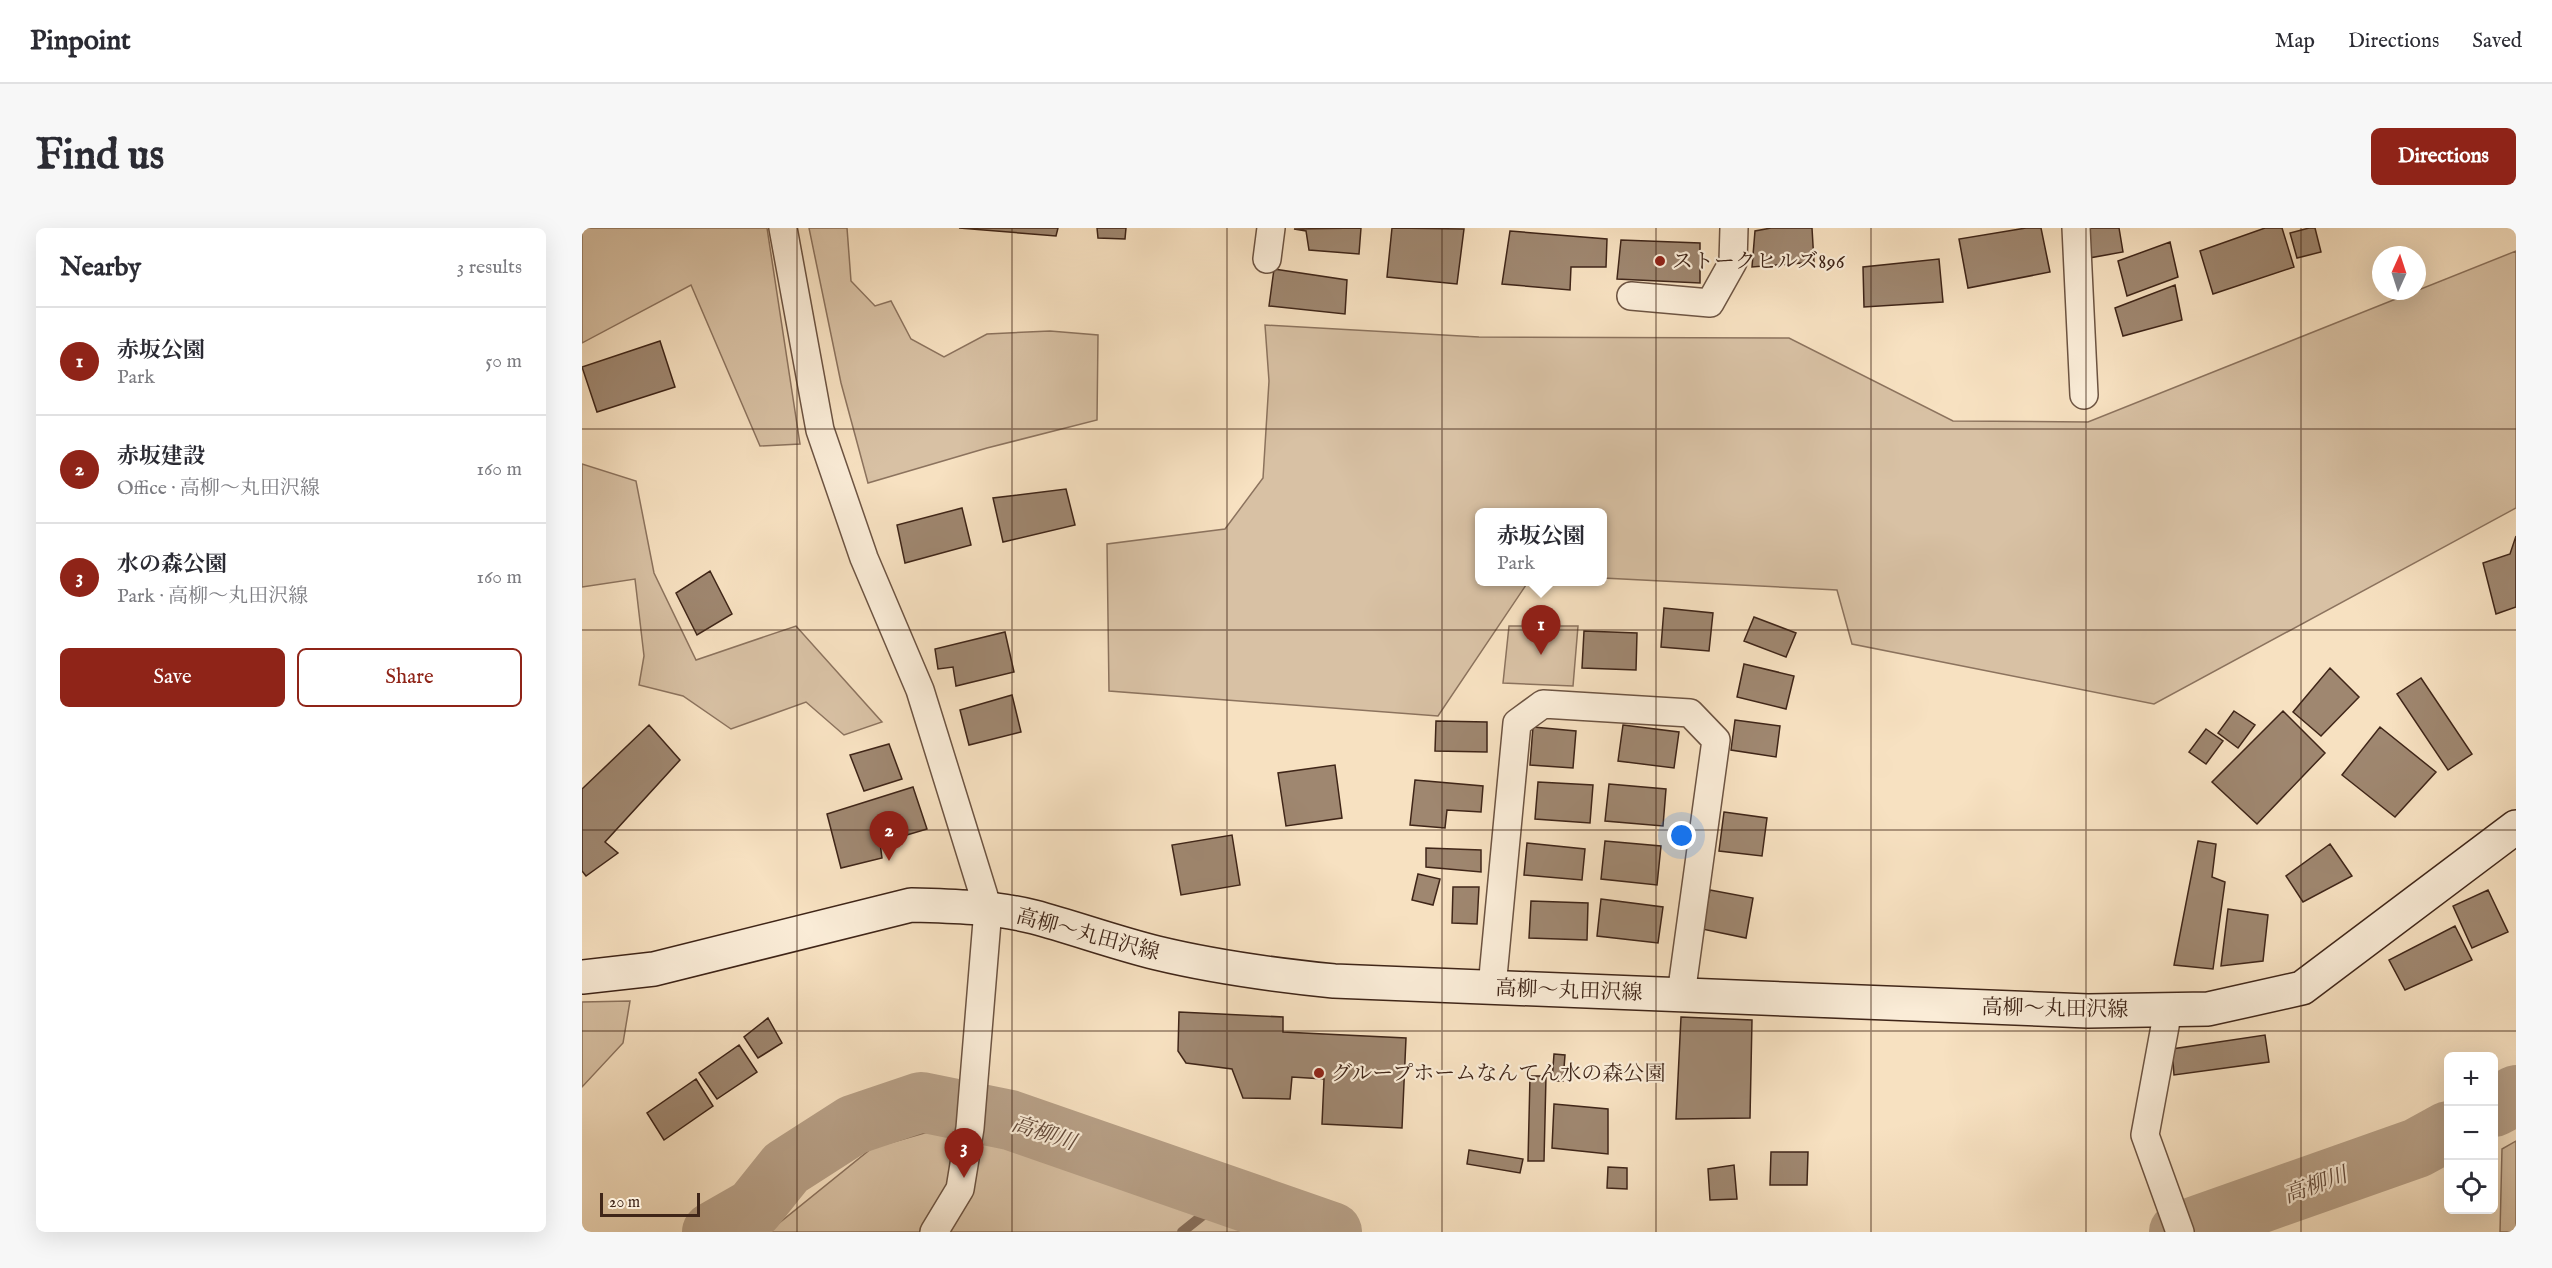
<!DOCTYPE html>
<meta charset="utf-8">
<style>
body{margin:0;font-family:"IM FELL English","Noto Serif JP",serif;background:#f7f7f7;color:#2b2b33}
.controls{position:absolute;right:18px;bottom:18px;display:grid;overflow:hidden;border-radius:9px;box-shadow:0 6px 24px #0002}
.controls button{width:54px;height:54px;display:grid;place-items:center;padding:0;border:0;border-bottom:2px solid #e1e1e2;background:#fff;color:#2b2b33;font:30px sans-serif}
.compass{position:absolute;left:1790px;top:18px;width:54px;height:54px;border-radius:50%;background:#fff;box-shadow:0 6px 24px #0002;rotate:3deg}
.scale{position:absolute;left:18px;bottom:15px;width:100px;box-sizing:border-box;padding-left:6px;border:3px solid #3f2518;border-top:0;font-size:16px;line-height:21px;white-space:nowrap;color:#3f2518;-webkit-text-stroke:4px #faecd7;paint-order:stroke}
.you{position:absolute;left:1100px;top:608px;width:21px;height:21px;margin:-15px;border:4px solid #fff;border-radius:50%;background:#1a73e8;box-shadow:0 0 0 9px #1a73e833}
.badge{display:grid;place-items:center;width:39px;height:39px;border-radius:50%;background:#8f2418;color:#fff;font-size:20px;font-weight:700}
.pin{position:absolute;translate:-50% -50px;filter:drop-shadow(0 2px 3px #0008)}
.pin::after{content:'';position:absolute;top:32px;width:21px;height:18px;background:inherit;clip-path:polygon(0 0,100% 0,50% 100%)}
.popup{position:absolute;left:893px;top:280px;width:132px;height:78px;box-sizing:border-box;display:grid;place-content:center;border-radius:9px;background:#fff;filter:drop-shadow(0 2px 4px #0005);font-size:20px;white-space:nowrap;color:#7c7c81}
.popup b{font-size:22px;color:#2b2b33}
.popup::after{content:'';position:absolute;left:50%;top:100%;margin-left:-12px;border:12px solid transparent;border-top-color:#fff}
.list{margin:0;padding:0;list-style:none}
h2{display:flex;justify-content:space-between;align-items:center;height:78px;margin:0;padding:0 24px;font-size:26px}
h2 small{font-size:20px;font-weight:400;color:#7c7c81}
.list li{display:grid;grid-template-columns:39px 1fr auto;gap:18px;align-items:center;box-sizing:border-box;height:108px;padding:0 24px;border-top:2px solid #e1e1e2}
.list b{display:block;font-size:22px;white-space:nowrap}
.list p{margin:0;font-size:20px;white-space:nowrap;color:#7c7c81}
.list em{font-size:20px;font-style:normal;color:#7c7c81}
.actions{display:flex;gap:12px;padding:18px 24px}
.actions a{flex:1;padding:14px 0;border:2px solid #8f2418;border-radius:9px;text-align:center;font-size:21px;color:#8f2418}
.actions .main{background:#8f2418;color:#fff}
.icon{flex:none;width:33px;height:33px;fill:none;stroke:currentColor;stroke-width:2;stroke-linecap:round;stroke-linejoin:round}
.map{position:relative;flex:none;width:1934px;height:1004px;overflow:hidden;border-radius:9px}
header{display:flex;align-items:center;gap:36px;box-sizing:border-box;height:84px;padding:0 30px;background:#fff;border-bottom:2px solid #e1e1e2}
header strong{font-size:28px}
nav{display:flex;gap:33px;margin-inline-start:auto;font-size:21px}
.intro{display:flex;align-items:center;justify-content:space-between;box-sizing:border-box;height:144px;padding:0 36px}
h1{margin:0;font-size:42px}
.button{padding:15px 27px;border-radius:9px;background:#8f2418;color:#fff;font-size:21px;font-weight:700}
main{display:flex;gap:36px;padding:0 36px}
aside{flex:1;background:#fff;border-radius:9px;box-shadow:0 6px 24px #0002}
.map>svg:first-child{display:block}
.green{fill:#d8c1a4;stroke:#8c735e;stroke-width:1.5}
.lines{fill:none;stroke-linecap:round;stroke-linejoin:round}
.stream{stroke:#886f5b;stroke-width:10}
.river{stroke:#b8a188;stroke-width:60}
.building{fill:#9f8770;stroke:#3f2518;stroke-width:1.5}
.street-casing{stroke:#6d5442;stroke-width:30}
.secondary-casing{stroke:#3f2518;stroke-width:36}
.street{stroke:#faecd7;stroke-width:27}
.secondary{stroke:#faecd7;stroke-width:33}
.grid{fill:none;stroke:#3f2518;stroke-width:1.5;stroke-opacity:0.55}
.poi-dot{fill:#8f2418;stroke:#faecd7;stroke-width:2}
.labels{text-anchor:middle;stroke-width:4.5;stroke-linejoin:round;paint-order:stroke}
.poi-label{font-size:21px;fill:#3f2518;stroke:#faecd7;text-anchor:start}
.street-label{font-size:21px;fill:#3f2518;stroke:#faecd7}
.water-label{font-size:22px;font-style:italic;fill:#634a3a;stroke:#faecd7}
</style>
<header>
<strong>Pinpoint</strong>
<nav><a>Map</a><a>Directions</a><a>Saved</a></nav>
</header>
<div class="intro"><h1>Find us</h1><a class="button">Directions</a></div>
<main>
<aside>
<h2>Nearby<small>3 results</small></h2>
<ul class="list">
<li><span class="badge">1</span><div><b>赤坂公園</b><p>Park</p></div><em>50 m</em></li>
<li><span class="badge">2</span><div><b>赤坂建設</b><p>Office · 高柳～丸田沢線</p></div><em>160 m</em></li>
<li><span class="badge">3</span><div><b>水の森公園</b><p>Park · 高柳～丸田沢線</p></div><em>160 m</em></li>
</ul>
<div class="actions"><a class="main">Save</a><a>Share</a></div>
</aside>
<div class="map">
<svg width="1934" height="1004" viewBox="0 0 1934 1004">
<rect width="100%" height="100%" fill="#f7e1c1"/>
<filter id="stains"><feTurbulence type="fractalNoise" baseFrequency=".00333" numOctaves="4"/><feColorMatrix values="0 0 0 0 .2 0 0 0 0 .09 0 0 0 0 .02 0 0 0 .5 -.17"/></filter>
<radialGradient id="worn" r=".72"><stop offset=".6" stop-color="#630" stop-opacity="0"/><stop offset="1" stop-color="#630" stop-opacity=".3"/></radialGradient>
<path class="green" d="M0,0H185L218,216L178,218L109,57L0,115Z
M227,0H265L269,53L293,78L309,73L329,111L362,129L405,106L468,103L516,107L515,192L405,220L286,255L259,155Z
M1934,23V280L1572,476L1270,416L1255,362L1021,350L1020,284H898V354H946L856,488L527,463L525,316L643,301L681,250L687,153L683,97L897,109L1207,110L1371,193L1506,194Z
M0,236L54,253L72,345L114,432L214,398L300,494L262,507L224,474L149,501L101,468L57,457L62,428L53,351L0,359Z
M927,398H996L991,458L921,455Z
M48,773L41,815L0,859V774Z
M346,904L413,912L622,987L681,1004H186L290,920Z
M1934,913V1004H1918L1920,921Z"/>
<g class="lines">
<path class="stream" d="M600,1004L645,968"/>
<path class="river" d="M1912,879L1934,867
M130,1004L172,980L204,940L271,897L339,874L428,892L750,1004
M1597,1004L1835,920L1866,903"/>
</g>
<path class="building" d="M377,0H476L474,8Z
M515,0H544L543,11L516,10Z
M779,0L777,26L727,22L724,3L712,1Z
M810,0L882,1L875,56L805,49Z
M1189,0H1230L1232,34L1170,39L1173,3Z
M1444,0H1459L1468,44L1386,60L1377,11Z
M1505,0H1537L1541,24L1507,30Z
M1683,0H1700L1712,39L1631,66L1618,23Z
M1727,0H1733L1739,24L1715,30L1708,5Z
M928,3L1025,11L1024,39H989L988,62L920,56Z
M1039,12L1118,15V55L1035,51Z
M1588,14L1596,49L1545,68L1536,33Z
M1357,31L1361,74L1282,79L1281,39Z
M692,41L765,52L763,86L687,78Z
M1593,57L1600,92L1541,108L1533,80Z
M78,113L93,159L15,184L0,139Z
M484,261L493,297L421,314L411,270Z
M380,280L389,317L323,335L315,297Z
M1934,308V379L1914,386L1901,335L1928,326Z
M128,343L150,386L115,407L94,365Z
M1082,380L1131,385L1127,423L1079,419Z
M1172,389L1214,405L1204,429L1162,413Z
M1002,403L1055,405L1054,442L1000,440Z
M423,404L432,444L374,458L371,439L356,441L353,421Z
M1162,436L1212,448L1204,481L1155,469Z
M1748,440L1777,469L1739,508L1711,484Z
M1839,450L1890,526L1866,542L1815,466Z
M430,467L439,504L387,517L378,482Z
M1652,483L1673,497L1656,520L1636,505Z
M1701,483L1743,525L1675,596L1630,554Z
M1153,492L1198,498L1194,529L1149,522Z
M854,493L905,494V524L853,523Z
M67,497L98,532L23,614L36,625L4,648L0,643V561Z
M1041,497L1097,504L1092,540L1036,533Z
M951,499L994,503L991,540L948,537Z
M1798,499L1854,544L1813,589L1760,547Z
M1624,501L1641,513L1624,536L1607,524Z
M307,516L320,551L282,563L268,527Z
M753,537L760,590L704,598L696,545Z
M833,552L901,558L899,584L865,582L863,600L828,597Z
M956,554L1011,557L1008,595L953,591Z
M1027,556L1084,561L1081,598L1023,593Z
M331,559L345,601L298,615L300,630L259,640L245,586Z
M1142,584L1185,590L1180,628L1137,623Z
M650,607L658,657L599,667L590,617Z
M1023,613L1079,618L1075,657L1019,651Z
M1616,613L1634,616L1630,649L1643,654L1631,741L1592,737Z
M945,615L1003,621L1000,652L942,647Z
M1748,616L1770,648L1721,674L1704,648Z
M844,620L899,622V644L844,639Z
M836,646L858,651L851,677L830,672Z
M871,659H897L895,696L870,695Z
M1128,662L1171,670L1164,710L1120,701Z
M1906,662L1926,704L1890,720L1871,678Z
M1019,671L1081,679L1076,715L1015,708Z
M949,673L1006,675L1005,712L947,710Z
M1646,681L1686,687L1681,733L1639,738Z
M1873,698L1890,732L1823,762L1807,732Z
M597,784L701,789V804L824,810L820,900L740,896L742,851L710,849L708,871L661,870L650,841L604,835L596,823Z
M1099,789L1170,792L1168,890L1094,891Z
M186,790L200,815L176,830L162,809Z
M1683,807L1687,834L1592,847L1590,821Z
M157,817L175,844L135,871L117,845Z
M972,826L983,827L981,853H970Z
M948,848H964L962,933H946Z
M114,851L131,878L82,912L65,885Z
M972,876L1026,881V926L970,920Z
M887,922L941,931L938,945L885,936Z
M1189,924H1226L1225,957H1188Z
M1152,937L1155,971L1128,972L1126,941Z
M1026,939L1045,940V961L1025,960Z"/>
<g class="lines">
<defs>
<path id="street" d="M201,0L238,202L282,330L338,462L406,681L388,900L378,961L352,1004
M1494,0L1502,167
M685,31L689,0
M1049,68L1128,75L1151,34L1152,0
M910,759L935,495L961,476L1108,485L1134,512L1099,767
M1586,782L1563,907L1598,1004"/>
<path id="secondary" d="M0,749L72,741L329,677C370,678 412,679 452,689C493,700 534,715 575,725C633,739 692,747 752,753L1506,783L1626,781L1720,760L1934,599"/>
</defs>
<use href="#street" class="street-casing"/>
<use href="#secondary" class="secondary-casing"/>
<use href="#street" class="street"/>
<use href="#secondary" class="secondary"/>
</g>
<path class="grid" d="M215,0V1004M430,0V1004M645,0V1004M860,0V1004M1074,0V1004M1289,0V1004M1504,0V1004M1719,0V1004M0,201H1934M0,402H1934M0,602H1934M0,803H1934"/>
<g class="poi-dot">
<circle cx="1078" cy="33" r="6"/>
<circle cx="737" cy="845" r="6"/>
</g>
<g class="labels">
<g class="poi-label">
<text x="1090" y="40">ストークヒルズ896</text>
<text x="749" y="852">グループホームなんてん水の森公園</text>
</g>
<g class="street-label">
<text transform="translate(506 706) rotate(15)" y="7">高柳～丸田沢線</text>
<text transform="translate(987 762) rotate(2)" y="7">高柳～丸田沢線</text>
<text transform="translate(1473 780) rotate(1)" y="7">高柳～丸田沢線</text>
</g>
<g class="water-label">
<text transform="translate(462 904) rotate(18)" y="8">高柳川</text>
<text transform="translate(1733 956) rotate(-20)" y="8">高柳川</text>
</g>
</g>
<rect width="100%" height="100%" filter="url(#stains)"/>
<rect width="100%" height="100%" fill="url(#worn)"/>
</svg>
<div class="controls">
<button>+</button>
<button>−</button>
<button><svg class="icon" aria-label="locate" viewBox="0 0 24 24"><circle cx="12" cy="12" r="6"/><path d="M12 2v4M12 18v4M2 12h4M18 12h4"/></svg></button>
</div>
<svg class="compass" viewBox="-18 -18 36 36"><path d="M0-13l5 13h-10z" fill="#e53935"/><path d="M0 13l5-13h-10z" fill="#7c7c81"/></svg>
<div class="scale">20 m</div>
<div class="you"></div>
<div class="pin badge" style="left:959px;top:427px">1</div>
<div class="popup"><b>赤坂公園</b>Park</div>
<div class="pin badge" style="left:307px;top:633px">2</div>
<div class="pin badge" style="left:382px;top:950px">3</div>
</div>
</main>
